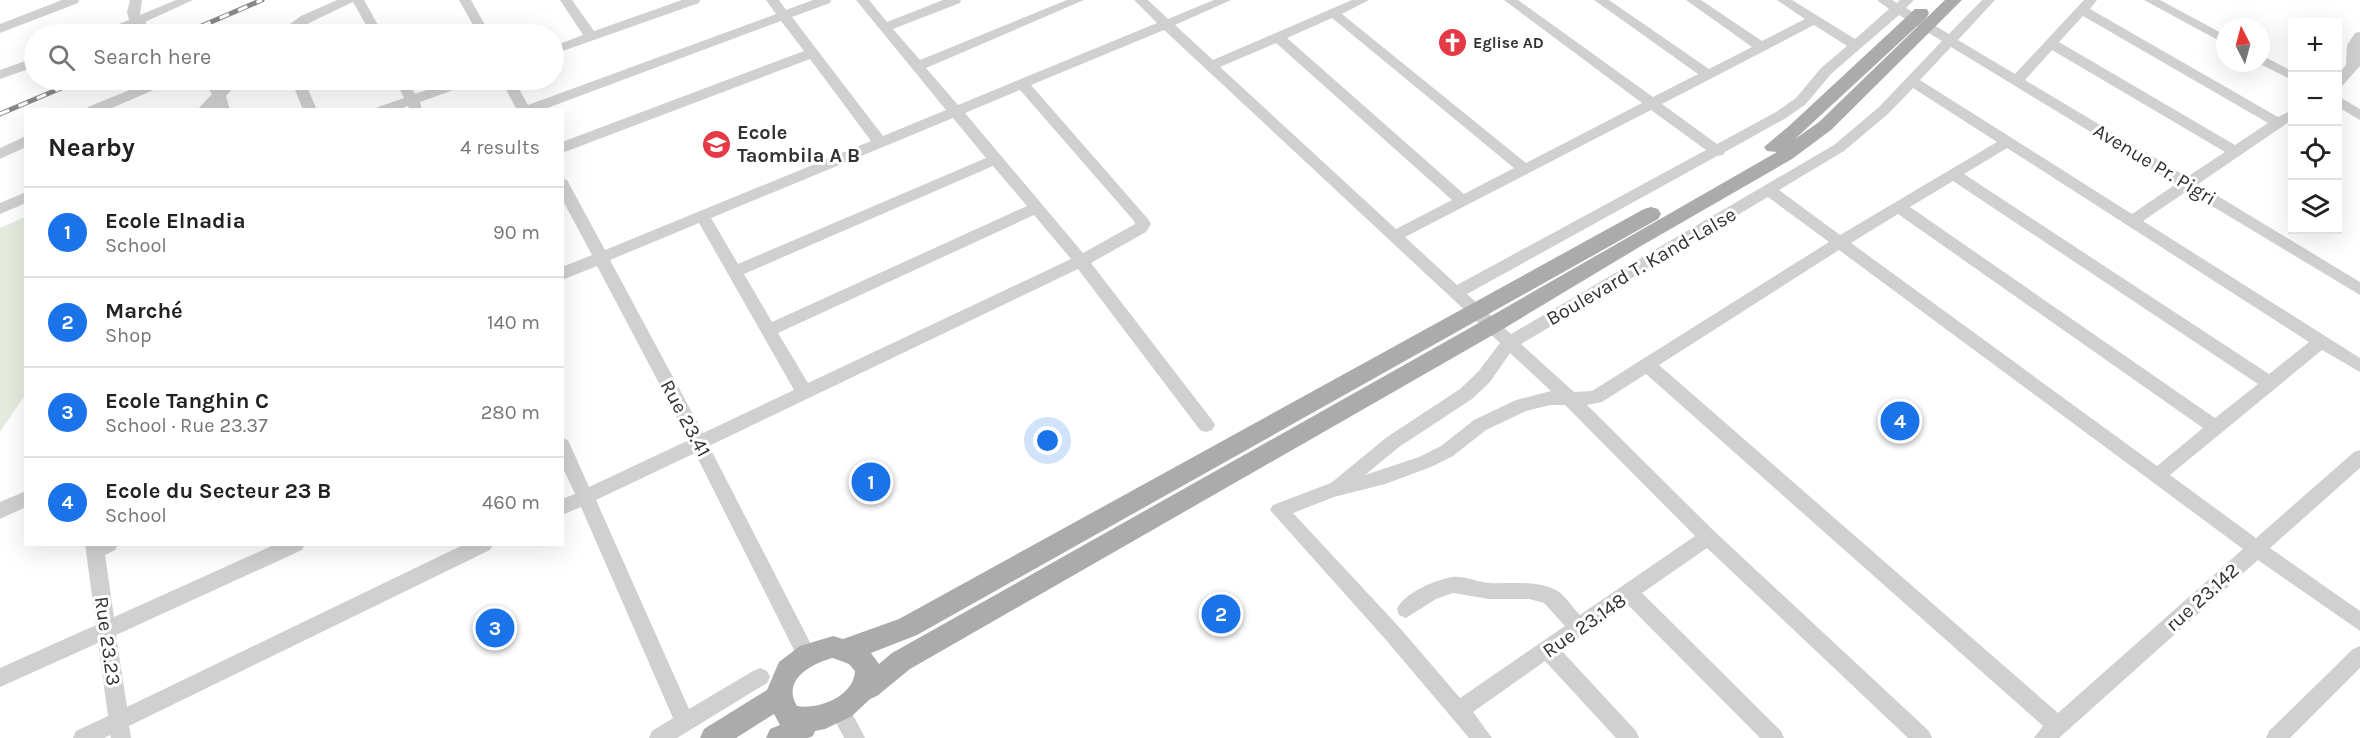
<!DOCTYPE html>
<meta charset="utf-8">
<style>
body{margin:0;font-family:Karla,sans-serif;background:#f6f6f6;color:#222}
.controls{position:absolute;right:18px;top:18px;display:grid;overflow:hidden;border-radius:0px;box-shadow:0 6px 24px #0002}
.controls button{width:54px;height:54px;display:grid;place-items:center;padding:0;border:0;border-bottom:2px solid #e0e0e0;background:#fff;color:#222;font:30px sans-serif}
.compass{position:absolute;left:2216px;top:18px;width:54px;height:54px;border-radius:50%;background:#fff;box-shadow:0 6px 24px #0002;rotate:354deg}
.you{position:absolute;left:1048px;top:441px;width:21px;height:21px;margin:-15px;border:4px solid #fff;border-radius:50%;background:#1a73e8;box-shadow:0 0 0 9px #1a73e833}
.badge{display:grid;place-items:center;width:39px;height:39px;border-radius:50%;background:#1a73e8;color:#fff;font-size:20px;font-weight:700}
.pin{position:absolute;translate:-50% -50%;border:3px solid #fff;box-shadow:0 2px 6px #0006}
.list{margin:0;padding:0;list-style:none}
h2{display:flex;justify-content:space-between;align-items:center;height:78px;margin:0;padding:0 24px;font-size:26px}
h2 small{font-size:20px;font-weight:400;color:#767676}
.list li{display:grid;grid-template-columns:39px 1fr auto;gap:18px;align-items:center;box-sizing:border-box;height:90px;padding:0 24px;border-top:2px solid #e0e0e0}
.list b{display:block;font-size:22px;white-space:nowrap}
.list p{margin:0;font-size:20px;white-space:nowrap;color:#767676}
.list em{font-size:20px;font-style:normal;color:#767676}
.icon{flex:none;width:33px;height:33px;fill:none;stroke:currentColor;stroke-width:2;stroke-linecap:round;stroke-linejoin:round}
.map{position:relative;flex:none;width:2360px;height:738px;overflow:hidden}
.search{position:absolute;background:#fff;box-shadow:0 6px 24px #0002;left:24px;top:24px;width:540px;height:66px;display:flex;align-items:center;gap:15px;box-sizing:border-box;padding:0 21px;border-radius:33px;color:#767676;font-size:22px}
.panel{position:absolute;background:#fff;box-shadow:0 6px 24px #0002;left:24px;top:108px;width:540px;height:438px;border-radius:0px}
.map>svg:first-child{display:block}
.green{fill:#e6ecdf}
.lines{fill:none;stroke-linecap:round;stroke-linejoin:round}
.minor{fill:#d0d0d0;fill-rule:evenodd}
.major{fill:#ababab;fill-rule:evenodd}
.rail-casing{stroke:#888;stroke-width:5}
.rail{stroke:#fff;stroke-width:3;stroke-dasharray:10;stroke-linecap:butt}
.labels{text-anchor:middle;stroke-width:6;stroke-linejoin:round;paint-order:stroke}
.far-poi-label{font-size:16px;font-weight:bold;fill:#333;stroke:#fff;text-anchor:start}
.poi-label{font-size:20px;font-weight:bold;fill:#333;stroke:#fff;text-anchor:start}
.street-label{font-size:20px;fill:#333;stroke:#fff}
</style>
<div class="map">
<svg width="2360" height="738" viewBox="0 0 2360 738">
<rect width="100%" height="100%" fill="#fff"/>
<path class="green" d="M25,217V395L0,432V228Z"/>
<g class="lines">
<path class="minor" d="M62,0H79L78,3L0,33V24Z
M130,0H142L140,15L176,0H193L145,22L157,34H143L134,27L116,34H100L101,31L129,20L127,12Z
M337,0H364L383,34H371L353,2L311,22L291,34H276L301,16Z
M459,0H471L490,34H478Z
M560,0H572L594,31L682,0H700L699,3L554,54V46L583,35Z
M766,0H779L786,10L813,0H831L830,3L792,17L883,136L946,110L856,0H869L887,22L943,0H961L960,3L893,29L920,60L1067,0H1084L926,68L958,105L1157,23L1134,0H1148L1168,19L1214,0H1231L1175,25L1213,60L1352,0H1369L1342,14L1526,163L1642,103L1504,0H1518L1653,97L1698,74L1594,0H1609L1709,69L1752,47L1686,0H1701L1762,41L1805,19L1777,0H1792L1855,39L1889,9L1877,0H1892L1897,3L1900,0H1914L1906,8L1949,34L1982,0H1995L1958,40L2015,74L2084,0H2097L2090,9L2278,117L2292,110V120L2198,184L2360,282V295L2187,191L2143,221L2360,358V372L2322,350L2170,475L2256,538L2354,452L2360,450V468L2270,548L2360,611V631L2258,560L2059,738H2034L2043,726L1646,374L1602,402L1587,405L1714,531L1929,731L1932,738H1908L1707,548L1642,593L1781,731L1784,738H1760L1627,604L1561,650L1636,731L1639,738H1616L1545,661L1473,712L1492,738H1469L1386,640L1270,510L1273,505L1331,483L1387,437L1460,389L1478,372L1500,343L1164,30L1031,85L1148,219L1151,224L1146,232L1091,263L1212,420L1215,425L1212,430L1206,432L1200,430L1078,269L709,446L816,654L813,660L806,663L799,660L695,453L596,500L689,709L753,671L760,668L767,671L770,677L767,683L677,738H649L652,731L673,718L581,507L562,515V499L575,494L562,466V438L568,440L589,487L689,440L597,266L562,280V267L592,255L562,199V179L567,180L605,250L871,141L810,59L562,153V142L804,51L781,21L542,110H517L501,80H514L528,105L776,14ZM1899,15L1942,41L1879,107L1834,145L1511,334L1467,294L1717,156L1723,155L1725,152L1786,118L1806,104L1831,74ZM2083,16L2268,123L2235,145L2059,42ZM1332,18L1514,168L1464,194L1287,38ZM1814,25L1847,46L1821,68L1796,98L1776,112L1717,144L1662,104ZM1276,43L1452,200L1396,229L1220,67ZM1951,47L2176,184L2132,214L1920,80ZM2052,50L2225,152L2187,177L2025,80ZM1913,88L1997,142L1840,235L1779,190L1844,151L1889,113ZM1020,90L1134,221L1135,224L1083,253L965,113ZM1651,110L1706,150L1457,285L1405,237ZM953,118L986,158L738,264L711,218ZM2007,148L2309,342L2269,374L1964,174ZM993,166L1027,206L772,322L744,274ZM1953,181L2258,384L2215,418L1910,207ZM1768,197L1829,242L1592,391L1574,392L1521,344ZM1898,214L2203,428L2157,466L1851,243ZM1034,215L1071,259L808,383L778,333ZM699,223L794,390L703,433L610,260ZM1839,250L2243,549L2058,713L1659,365ZM1510,353L1551,391L1516,400L1474,420L1441,446L1419,457L1365,475L1399,447L1472,399L1490,382ZM1550,405H1565L1695,536L1580,615C1572,607 1564,593 1554,589C1533,580 1511,584 1489,583C1477,582 1463,575 1452,577C1435,580 1404,593 1397,609L1399,615L1406,618L1436,599L1453,593L1489,599H1529L1544,603L1565,626L1460,698L1400,628L1293,513L1334,497L1385,484L1431,467L1453,456L1486,430L1526,411Z
M2144,0H2160L2225,35V44Z
M2360,32V66L2343,85L2338,86V74L2346,65L2347,45L2355,33Z
M2261,55L2292,71V80L2258,63H2261Z
M34,58V67L0,79V70Z
M154,80H172L170,83L107,110H86L88,107Z
M203,80H216L220,86L227,80H240L226,96L230,110H216L215,107L213,110H197L212,94Z
M291,80H304L317,110H303Z
M395,80H407L415,94L456,80H475L473,83L420,102L422,110H410L408,106L398,110H376L378,107L404,98Z
M2338,96L2360,109V120L2338,107Z
M26,136V147L0,159V148Z
M26,192V203L0,214V203Z
M26,491V507L0,519V502Z
M85,544H118L115,550L105,555L114,617L276,544H305L302,550L116,635L127,707L465,544H493L490,550L129,726L131,738H111L110,735L104,738H73L76,731L108,716L98,643L0,687V668L96,625Z
M2360,646V668L2290,738H2266L2269,731L2353,649Z
M845,710L852,713L865,738H844L835,720L838,713Z"/>
<path class="major" d="M1945,0H1962L1831,130L1792,159L1641,246L1498,332L910,669L877,696L870,699L852,716L825,729L815,731L813,736L808,738H766L770,729L780,725L774,714L736,738H700L704,729L767,690L779,662L800,646L833,636L843,639L899,619L1644,209L1651,207L1658,209L1661,214L1658,219L917,635L871,653L879,664L892,653L1484,320L1777,152L1767,151L1764,147L1789,126L1915,9H1927L1929,13L1927,17L1795,139L1819,122ZM833,658L849,664L855,671C854,696 819,710 797,706C781,680 812,663 833,658Z"/>
<defs>
<path id="rail" d="M183,34L262,0
M0,114L80,80"/>
</defs>
<use href="#rail" class="rail-casing"/>
<use href="#rail" class="rail"/>
</g>
<defs>
<symbol id="church-disc" viewBox="-11 -11 22 22"><circle r="9.5" fill="#e63946" stroke="#fff"/><path d="M-1.2-6h2.4v3.5h3.3v2.4h-3.3V6h-2.4V-.1h-3.3v-2.4h3.3Z" fill="#fff"/></symbol>
<symbol id="school-disc" viewBox="-11 -11 22 22"><circle r="9.5" fill="#e63946" stroke="#fff"/><path d="M0-5L7-2L0 1L-7-2ZM-4 1L0 2.5L4 1V4Q0 6-4 4Z" fill="#fff"/></symbol>
</defs>
<g fill-rule="evenodd">
<use href="#church-disc" x="1436" y="26" width="33" height="33"/>
<use href="#school-disc" x="700" y="128" width="33" height="33"/>
</g>
<g class="labels">
<g class="far-poi-label">
<text x="1473" y="48">Eglise AD</text>
</g>
<g class="poi-label">
<text x="737" y="139">Ecole<tspan x="737" dy="23">Taombila A B</tspan></text>
</g>
<g class="street-label">
<text transform="translate(2155 164) rotate(31)" y="7">Avenue Pr. Pigri</text>
<text transform="translate(1641 266) rotate(-30)" y="7">Boulevard T. Kand-Lalse</text>
<text transform="translate(686 418) rotate(62)" y="7">Rue 23.41</text>
<text transform="translate(2202 597) rotate(-42)" y="7">rue 23.142</text>
<text transform="translate(1584 625) rotate(-35)" y="7">Rue 23.148</text>
<text transform="translate(108 641) rotate(82)" y="7">Rue 23.23</text>
</g>
</g>
</svg>
<div class="controls">
<button>+</button>
<button>−</button>
<button><svg class="icon" aria-label="locate" viewBox="0 0 24 24"><circle cx="12" cy="12" r="6"/><path d="M12 2v4M12 18v4M2 12h4M18 12h4"/></svg></button>
<button><svg class="icon" aria-label="layers" viewBox="0 0 24 24"><path d="M12 4l9 5-9 5-9-5zM3 14l9 5 9-5"/></svg></button>
</div>
<svg class="compass" viewBox="-18 -18 36 36"><path d="M0-13l5 13h-10z" fill="#e53935"/><path d="M0 13l5-13h-10z" fill="#767676"/></svg>
<div class="you"></div>
<div class="pin badge" style="left:871px;top:482px">1</div>
<div class="pin badge" style="left:1221px;top:614px">2</div>
<div class="pin badge" style="left:495px;top:628px">3</div>
<div class="pin badge" style="left:1900px;top:421px">4</div>
<div class="search"><svg class="icon" aria-label="search" viewBox="0 0 24 24"><circle cx="10" cy="10" r="6"/><path d="M15 15l6 6"/></svg>Search here</div>
<section class="panel">
<h2>Nearby<small>4 results</small></h2>
<ul class="list">
<li><span class="badge">1</span><div><b>Ecole Elnadia</b><p>School</p></div><em>90 m</em></li>
<li><span class="badge">2</span><div><b>Marché</b><p>Shop</p></div><em>140 m</em></li>
<li><span class="badge">3</span><div><b>Ecole Tanghin C</b><p>School · Rue 23.37</p></div><em>280 m</em></li>
<li><span class="badge">4</span><div><b>Ecole du Secteur 23 B</b><p>School</p></div><em>460 m</em></li>
</ul>
</section>
</div>
